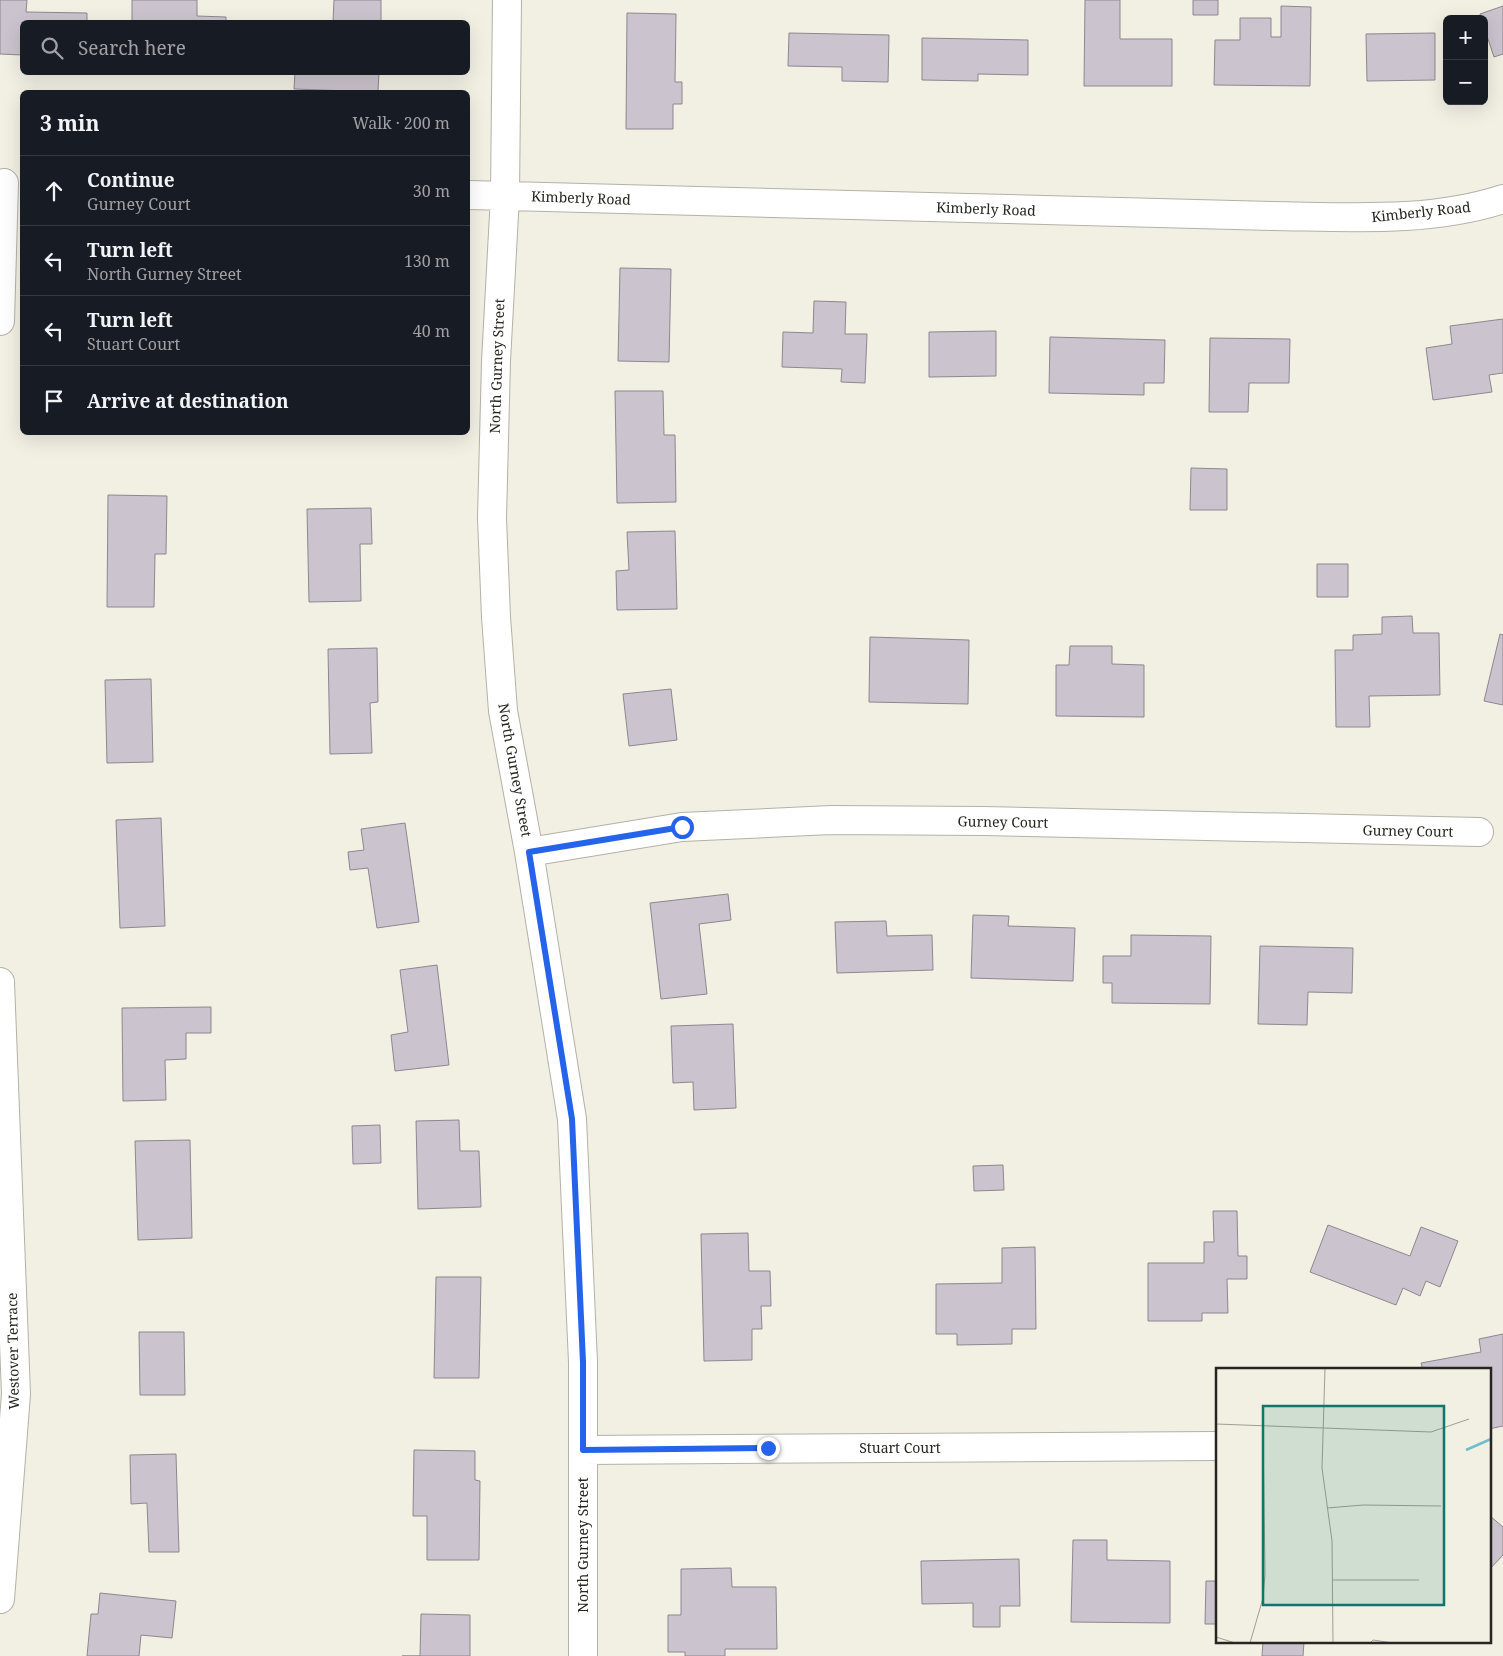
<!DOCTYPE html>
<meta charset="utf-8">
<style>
body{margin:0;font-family:"Noto Serif",serif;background:#20242c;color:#f1f3f6}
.controls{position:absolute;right:15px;top:15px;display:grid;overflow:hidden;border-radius:8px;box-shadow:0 5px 20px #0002}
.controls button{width:45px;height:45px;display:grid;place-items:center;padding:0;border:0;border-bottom:1px solid #363941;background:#171b24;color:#f1f3f6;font:25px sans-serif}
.stop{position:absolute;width:15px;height:15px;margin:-11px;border:4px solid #2563eb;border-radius:50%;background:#fff}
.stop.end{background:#2563eb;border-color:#fff;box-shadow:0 1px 5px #0008}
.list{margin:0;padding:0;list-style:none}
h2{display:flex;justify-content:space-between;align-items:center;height:65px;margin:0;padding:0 20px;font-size:21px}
h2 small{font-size:16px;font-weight:400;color:#9ea1a6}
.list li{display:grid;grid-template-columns:32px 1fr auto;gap:15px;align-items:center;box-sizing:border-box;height:70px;padding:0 20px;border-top:1px solid #363941}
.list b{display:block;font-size:19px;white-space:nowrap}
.list p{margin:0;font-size:16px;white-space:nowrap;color:#9ea1a6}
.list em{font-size:16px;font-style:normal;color:#9ea1a6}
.icon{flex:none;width:28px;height:28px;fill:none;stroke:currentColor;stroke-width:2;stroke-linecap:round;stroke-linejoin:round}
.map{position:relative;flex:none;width:1503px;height:1656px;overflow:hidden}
.search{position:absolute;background:#171b24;box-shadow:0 5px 20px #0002;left:20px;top:20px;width:450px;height:55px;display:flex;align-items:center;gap:12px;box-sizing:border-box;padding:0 18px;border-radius:8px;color:#9ea1a6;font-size:19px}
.panel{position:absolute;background:#171b24;box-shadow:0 5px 20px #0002;left:20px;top:90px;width:450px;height:345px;border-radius:8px}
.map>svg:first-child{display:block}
.building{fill:#cbc3cd;stroke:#8d8790}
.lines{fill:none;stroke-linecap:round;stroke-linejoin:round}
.minor-casing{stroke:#b4b1a6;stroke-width:30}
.minor{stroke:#fff;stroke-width:28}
.route{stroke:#2563eb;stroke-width:6}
.labels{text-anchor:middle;stroke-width:4.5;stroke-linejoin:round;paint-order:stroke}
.street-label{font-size:14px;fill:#262521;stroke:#fff}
.inset-river{fill:none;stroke:#6fbec9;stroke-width:2.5}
.inset-road{fill:none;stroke:#a09e95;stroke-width:1}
.view{fill:#0f766e;fill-opacity:0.15;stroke:#0f766e;stroke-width:2.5}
.inset-edge{fill:none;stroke:#262521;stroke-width:2.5}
</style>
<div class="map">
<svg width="1503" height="1656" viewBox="0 0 1503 1656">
<rect width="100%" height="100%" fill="#f2efe3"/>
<path class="building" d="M0,0H27L26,12L87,13V22H22V55L0,54Z
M132,0H197V16L226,17V22H132Z
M334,0H381V22H333Z
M1085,0H1120V39H1172V86H1084Z
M1193,0H1218V15H1193Z
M1281,6L1311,7L1310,86L1214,85L1215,40H1240V18H1271V37H1281Z
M1503,6V54L1494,57L1484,27V19H1481L1480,14Z
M627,13L676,14L675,82H682V104H673V129H626Z
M789,33L889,35L888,82L842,81V67L788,66Z
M1435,33V80L1367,81L1366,34Z
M922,38L1028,40V75L978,74V81L922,80Z
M295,72H379L378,92L294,89Z
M620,268L671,269L669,362L618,361Z
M814,301L846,302L845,334H867L865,383L841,382L842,369L782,367L783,332L813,333Z
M1503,319V373L1489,375L1492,392L1433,400L1426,348L1452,344L1450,326Z
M996,331V376L929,377V332Z
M1050,337L1165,340L1164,383H1144V395L1049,393Z
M1210,338L1290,339L1289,383H1249L1248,412H1209Z
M615,391H663L664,435H675L676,502L617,503Z
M1191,468L1227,469V510H1190Z
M108,495L167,496L166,554H155L154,607H107Z
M371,508L372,544H360L361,601L309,602L307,509Z
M675,531L677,609L617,610L616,571L629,570L627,532Z
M1317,564H1348V597H1317Z
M1412,616L1413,633H1439L1440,695L1369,696L1370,727H1336L1335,650H1353V635L1382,634V617Z
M1500,634L1503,635V705L1484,701Z
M870,637L969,640L968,704L869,702Z
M1070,646H1112V664L1144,665V717L1056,716V665H1069Z
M377,648L378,702L370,703L372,753L330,754L328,649Z
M151,679L153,762L107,763L105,680Z
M671,689L677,740L629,746L623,694Z
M161,818L165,926L120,928L116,820Z
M405,823L419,922L377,928L368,868L350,870L348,852L364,850L361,829Z
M728,894L731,920L699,924L707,994L661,999L650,903Z
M973,915L1009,916L1008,926L1075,928L1073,981L971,978Z
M886,921L887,936L932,935L933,970L837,973L835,922Z
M1131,935L1211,936L1210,1004L1112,1003V983H1103V956H1131Z
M1260,946L1353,948L1352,993L1308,992L1307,1025L1258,1024Z
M437,965L449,1065L395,1071L391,1035L408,1032L400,970Z
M211,1007V1033H186V1059L165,1060L166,1100L123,1101L122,1008Z
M733,1024L736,1108L694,1110L693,1082L673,1083L671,1026Z
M459,1120L460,1151H479L481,1207L418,1209L416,1121Z
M380,1125L381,1163L353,1164L352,1126Z
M190,1140L192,1238L138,1240L135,1141Z
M1003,1165L1004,1190L974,1191L973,1166Z
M1213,1211H1237L1238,1256H1247V1279H1227L1228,1313H1202V1321H1148V1263H1204V1242H1214Z
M1328,1225L1410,1256L1421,1227L1458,1241L1440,1287L1426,1281L1420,1296L1403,1288L1396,1305L1310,1272Z
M748,1233L749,1271H770L771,1306H761L762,1329H752V1360L704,1361L701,1234Z
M1035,1247L1036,1329H1012V1344L957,1345V1334H936V1284L1002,1283V1248Z
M436,1277H481L479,1378H434Z
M139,1332H184L185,1395H140Z
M1503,1334V1426L1489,1429V1370H1423L1421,1363L1481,1352L1479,1339Z
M414,1450L475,1451V1480L480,1481L479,1560H427V1516H413Z
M176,1454L179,1552H149L147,1503L131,1504L130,1455Z
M1489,1515L1503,1527V1555L1489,1570Z
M1073,1540H1107V1560L1170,1561V1623L1071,1622Z
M1019,1559L1020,1606H1000V1627H973V1603L922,1604L921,1561Z
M731,1568L732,1587H776L777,1649H725V1656H685V1652H668V1615H681V1569Z
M1206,1581H1217V1624H1205Z
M100,1593L176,1601L172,1638L141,1635L139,1656H87L91,1614H98Z
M421,1614L470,1615V1656H402H420Z
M1263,1642H1304L1303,1656H1262Z"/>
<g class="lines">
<defs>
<path id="minor" d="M507,0L505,196L496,361L492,518L496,617L503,711L529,852L572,1119L583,1362V1656
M468,195L1272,216C1349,217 1429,223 1503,199
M0,321L4,183
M529,852L682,827L831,820L983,821L1479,832
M0,982L16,1394L0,1599
M583,1450L1217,1446"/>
</defs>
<use href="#minor" class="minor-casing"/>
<use href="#minor" class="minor"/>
</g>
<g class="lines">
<path class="route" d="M682,827L529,852L572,1119L583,1362V1450L768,1448"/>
</g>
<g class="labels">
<g class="street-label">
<text transform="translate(581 198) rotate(2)" y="5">Kimberly Road</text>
<text transform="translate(986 209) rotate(2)" y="5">Kimberly Road</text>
<text transform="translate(1421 212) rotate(-6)" y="5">Kimberly Road</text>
<text transform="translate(497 366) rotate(-88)" y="5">North Gurney Street</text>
<text transform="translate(515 770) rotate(80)" y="5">North Gurney Street</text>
<text transform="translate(1003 822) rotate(1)" y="5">Gurney Court</text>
<text transform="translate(1408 831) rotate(1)" y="5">Gurney Court</text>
<text transform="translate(13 1351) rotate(-91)" y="5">Westover Terrace</text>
<text x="900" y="1453">Stuart Court</text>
<text transform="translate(583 1545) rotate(-90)" y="5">North Gurney Street</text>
</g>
</g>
<g transform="translate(1216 1368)">
<rect width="275" height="275" fill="#f2efe3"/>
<path class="inset-river" d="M250,82L275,71"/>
<path class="inset-road" d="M109,0L106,100L116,173L117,275M0,56L215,64L253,51M111,140L147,137L225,138M117,212H203M0,269L19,275M34,275L47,230L49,206L47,60M154,275L157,272L177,275M202,275H227M236,275H260"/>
<path class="view" d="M47,38H228V237H47Z"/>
<rect width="275" height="275" class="inset-edge"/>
</g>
</svg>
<div class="controls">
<button>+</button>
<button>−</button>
</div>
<div class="stop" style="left:682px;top:827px"></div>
<div class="stop end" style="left:768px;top:1448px"></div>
<div class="search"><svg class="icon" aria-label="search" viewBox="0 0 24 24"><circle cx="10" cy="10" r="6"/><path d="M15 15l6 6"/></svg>Search here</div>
<section class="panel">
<h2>3 min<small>Walk · 200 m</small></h2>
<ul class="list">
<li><svg class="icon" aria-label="ahead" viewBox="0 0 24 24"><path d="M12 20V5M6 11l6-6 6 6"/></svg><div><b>Continue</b><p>Gurney Court</p></div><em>30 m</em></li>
<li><svg class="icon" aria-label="left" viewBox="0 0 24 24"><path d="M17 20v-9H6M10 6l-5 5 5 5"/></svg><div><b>Turn left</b><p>North Gurney Street</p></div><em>130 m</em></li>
<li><svg class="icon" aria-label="left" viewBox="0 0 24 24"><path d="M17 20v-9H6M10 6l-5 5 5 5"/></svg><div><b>Turn left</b><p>Stuart Court</p></div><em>40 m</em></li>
<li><svg class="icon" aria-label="arrive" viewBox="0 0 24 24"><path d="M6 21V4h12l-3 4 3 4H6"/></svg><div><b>Arrive at destination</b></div></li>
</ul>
</section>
</div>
